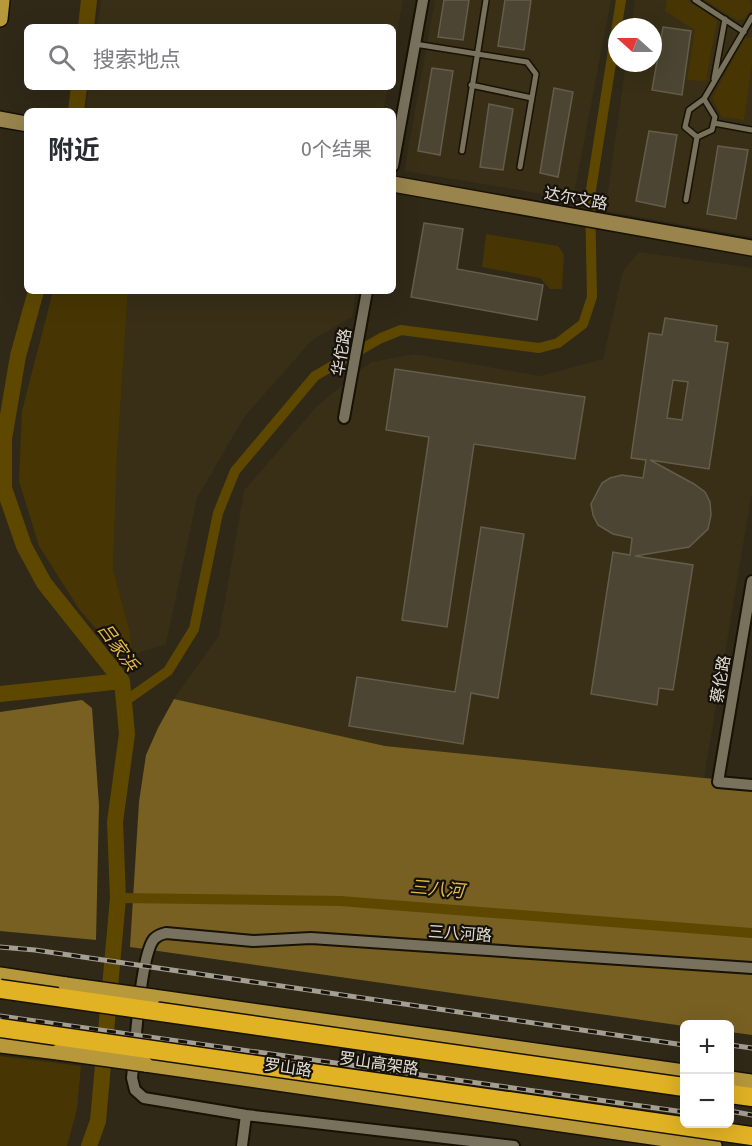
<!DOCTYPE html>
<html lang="zh">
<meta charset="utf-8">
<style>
body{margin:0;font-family:"Fira Sans","Noto Sans SC",sans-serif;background:#f2f2f3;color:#2b2b33}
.controls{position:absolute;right:18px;bottom:18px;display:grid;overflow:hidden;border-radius:9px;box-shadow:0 6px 24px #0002}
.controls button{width:54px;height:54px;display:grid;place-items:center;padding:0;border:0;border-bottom:2px solid #e1e1e2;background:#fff;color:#2b2b33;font:30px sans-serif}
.compass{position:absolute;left:608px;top:18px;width:54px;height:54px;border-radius:50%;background:#fff;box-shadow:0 6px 24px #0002;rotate:291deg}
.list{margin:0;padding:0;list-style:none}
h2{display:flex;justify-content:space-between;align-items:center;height:78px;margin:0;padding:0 24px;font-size:26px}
h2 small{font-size:20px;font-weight:400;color:#7c7c81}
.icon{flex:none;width:33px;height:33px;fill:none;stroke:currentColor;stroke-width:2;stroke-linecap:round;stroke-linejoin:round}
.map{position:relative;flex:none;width:752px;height:1146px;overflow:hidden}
.search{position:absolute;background:#fff;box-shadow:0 6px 24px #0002;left:24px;top:24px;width:372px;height:66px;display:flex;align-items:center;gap:15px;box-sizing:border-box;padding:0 21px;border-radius:9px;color:#7c7c81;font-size:22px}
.panel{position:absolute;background:#fff;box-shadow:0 6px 24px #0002;left:24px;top:108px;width:372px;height:186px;border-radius:9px}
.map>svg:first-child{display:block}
.built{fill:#382f16}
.green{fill:#473603}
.forest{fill:#776021}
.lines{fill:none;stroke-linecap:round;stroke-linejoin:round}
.canal{stroke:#5e4800;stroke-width:10}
.river{stroke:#5e4800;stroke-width:16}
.building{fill:#4c4533;stroke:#645d4a;stroke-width:1.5;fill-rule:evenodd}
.lane-casing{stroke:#181203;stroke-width:8}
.street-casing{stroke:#181203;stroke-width:14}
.secondary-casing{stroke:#181203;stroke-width:18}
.primary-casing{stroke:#181203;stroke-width:18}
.highway-casing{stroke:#181203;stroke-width:21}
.lane{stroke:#78715d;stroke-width:5}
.street{stroke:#78715d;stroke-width:10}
.secondary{stroke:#98844c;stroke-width:15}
.primary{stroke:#b7983b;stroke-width:15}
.highway{stroke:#e1b224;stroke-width:18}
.rail-casing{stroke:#a59f93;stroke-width:5}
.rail{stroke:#16120b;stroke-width:3;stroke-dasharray:9;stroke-linecap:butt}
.primary-bridge-casing{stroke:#181203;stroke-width:18;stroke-linecap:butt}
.highway-bridge-casing{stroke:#181203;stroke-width:21;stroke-linecap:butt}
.primary-bridge{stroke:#b7983b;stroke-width:15}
.highway-bridge{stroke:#e1b224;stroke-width:18}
.labels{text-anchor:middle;stroke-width:4.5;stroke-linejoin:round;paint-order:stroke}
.street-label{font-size:16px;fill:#e2ddd3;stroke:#16120b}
.water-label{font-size:18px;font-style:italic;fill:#e2b947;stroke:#16120b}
</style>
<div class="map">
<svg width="752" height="1146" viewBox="0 0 752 1146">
<rect width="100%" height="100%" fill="#302918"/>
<path class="built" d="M101,0H403L393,56V27H97Z
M435,0H611L573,199L404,171Z
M635,0H752V237L605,211L626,63H653V27H631Z
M89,87H388L383,111H85Z
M639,252L752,268V492L704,778L385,746L174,699L219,635L244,491L317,406L371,362L415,354L540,376L603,359L623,271Z
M128,291H356L352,317L312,340L245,416L197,498L166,644L132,655L130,632L113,569L117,457Z"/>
<path class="green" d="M667,0H687L717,20L706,81L687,80L695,30L665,11Z
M705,0H749L752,8L744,19L737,20Z
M752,37V63L744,120L722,117L712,98L744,39Z
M486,234L558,246L564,255L562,289H550L540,278L482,267Z
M53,291H128L117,456L113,569L130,632L132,655L113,648L79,609L39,546L19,481L22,411Z
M0,1056L81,1066L77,1109L67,1146H0Z"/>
<path class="forest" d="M174,699L385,746L704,778L752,782V1035L730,1032V1024L684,1026L130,947L139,802L146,755L158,728Z
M82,700L92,708L99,805L96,940L0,931V712Z"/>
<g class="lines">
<path class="canal" d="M124,702L168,671L194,629L218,513L235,471L315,376L381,338L401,330L539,348L558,343L583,324L592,297L590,196L621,0
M118,898L340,901L752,933"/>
<path class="river" d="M86,27L89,0
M76,111L79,87
M36,291L18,356L4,439V488L24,546L44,583L122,681L127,734L115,822L118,898L98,1121L89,1146
M0,694L122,681"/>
</g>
<path class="building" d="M444,0H469L463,40L438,37Z
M505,0H531L524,50L498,46Z
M663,27L691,31L682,95L652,90Z
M432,68L453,71L440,155L418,151Z
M554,88L573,92L558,177L540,173Z
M489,104L513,109L503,170L480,167Z
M649,131L677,135L665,207L636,201Z
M718,146L748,150L736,219L707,214Z
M424,223L463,229L457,269L543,285L537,320L411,297Z
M665,318L717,326L715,341L728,343L709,469L650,460L694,484L705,492L710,502L711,515L708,529L689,547L635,556L693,565L673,690L659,688L657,705L591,694L613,552L630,555L632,538L613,534L598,525L593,515L591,504L602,483L610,478L622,475L643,478L646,460L631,458L649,333L662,335ZM673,380L688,382L682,420L667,418Z
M395,369L585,397L575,459L474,444L447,627L402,620L429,437L386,430Z
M481,527L524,534L498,698L471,693L463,744L349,726L357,677L455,692Z"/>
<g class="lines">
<defs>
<path id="lane" d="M695,0L744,32
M415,44L527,62L536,74L520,167
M714,79L725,19
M471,85L532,98
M714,123L752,130
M697,137L712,130L715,117L704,99
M462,151L486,0
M686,200L697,137L685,127L689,110L704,99L752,17"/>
<path id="street" d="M393,166L423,0
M344,418L367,291
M752,581L718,782L752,785
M242,1146L246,1115
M514,1146L246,1115L144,1098L135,1090L132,1078C135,1051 140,956 154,939C158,935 161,934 166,933L253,941L311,938L752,968"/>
<path id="secondary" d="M0,119L27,124
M393,184L752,248"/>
<path id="primary" d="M0,19L2,0
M0,975L66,985
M153,997L684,1072
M0,1045L58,1052
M145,1064L714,1146
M730,1079L752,1082"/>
<path id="highway" d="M730,1094L752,1097"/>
</defs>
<use href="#lane" class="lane-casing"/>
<use href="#street" class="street-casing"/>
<use href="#secondary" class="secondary-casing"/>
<use href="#primary" class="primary-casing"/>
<use href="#highway" class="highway-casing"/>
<use href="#lane" class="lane"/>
<use href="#street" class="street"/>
<use href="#secondary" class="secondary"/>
<use href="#primary" class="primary"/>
<use href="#highway" class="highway"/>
<defs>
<path id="rail" d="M0,947L35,950L684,1045
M0,1016L684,1112
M730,1045L752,1048
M730,1111L752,1115"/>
</defs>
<use href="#rail" class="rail-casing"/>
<use href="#rail" class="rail"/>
<defs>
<path id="primary-bridge" d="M66,985L153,997
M58,1052L145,1064"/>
<path id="highway-bridge" d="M0,989L684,1087
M0,1028L752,1136"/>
</defs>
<use href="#primary-bridge" class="primary-bridge-casing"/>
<use href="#highway-bridge" class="highway-bridge-casing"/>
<use href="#primary-bridge" class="primary-bridge"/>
<use href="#highway-bridge" class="highway-bridge"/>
</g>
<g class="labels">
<g class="street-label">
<text transform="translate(576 198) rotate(10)" y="6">达尔文路</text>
<text transform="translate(341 352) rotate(-80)" y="6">华佗路</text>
<text transform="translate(720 679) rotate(-80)" y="6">蔡伦路</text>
<text transform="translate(460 933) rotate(4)" y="6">三八河路</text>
<text transform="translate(379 1063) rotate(8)" y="6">罗山高架路</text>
<text transform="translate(288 1067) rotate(8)" y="6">罗山路</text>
</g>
<g class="water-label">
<text transform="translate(118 647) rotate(54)" y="6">吕家浜</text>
<text transform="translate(437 889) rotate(5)" y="6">三八河</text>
</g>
</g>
</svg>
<div class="controls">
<button>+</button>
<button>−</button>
</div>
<svg class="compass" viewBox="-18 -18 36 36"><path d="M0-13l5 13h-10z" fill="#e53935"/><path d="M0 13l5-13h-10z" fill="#7c7c81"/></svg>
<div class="search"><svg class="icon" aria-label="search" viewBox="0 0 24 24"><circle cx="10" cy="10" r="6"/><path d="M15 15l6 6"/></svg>搜索地点</div>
<section class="panel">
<h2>附近<small>0个结果</small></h2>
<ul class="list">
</ul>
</section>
</div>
